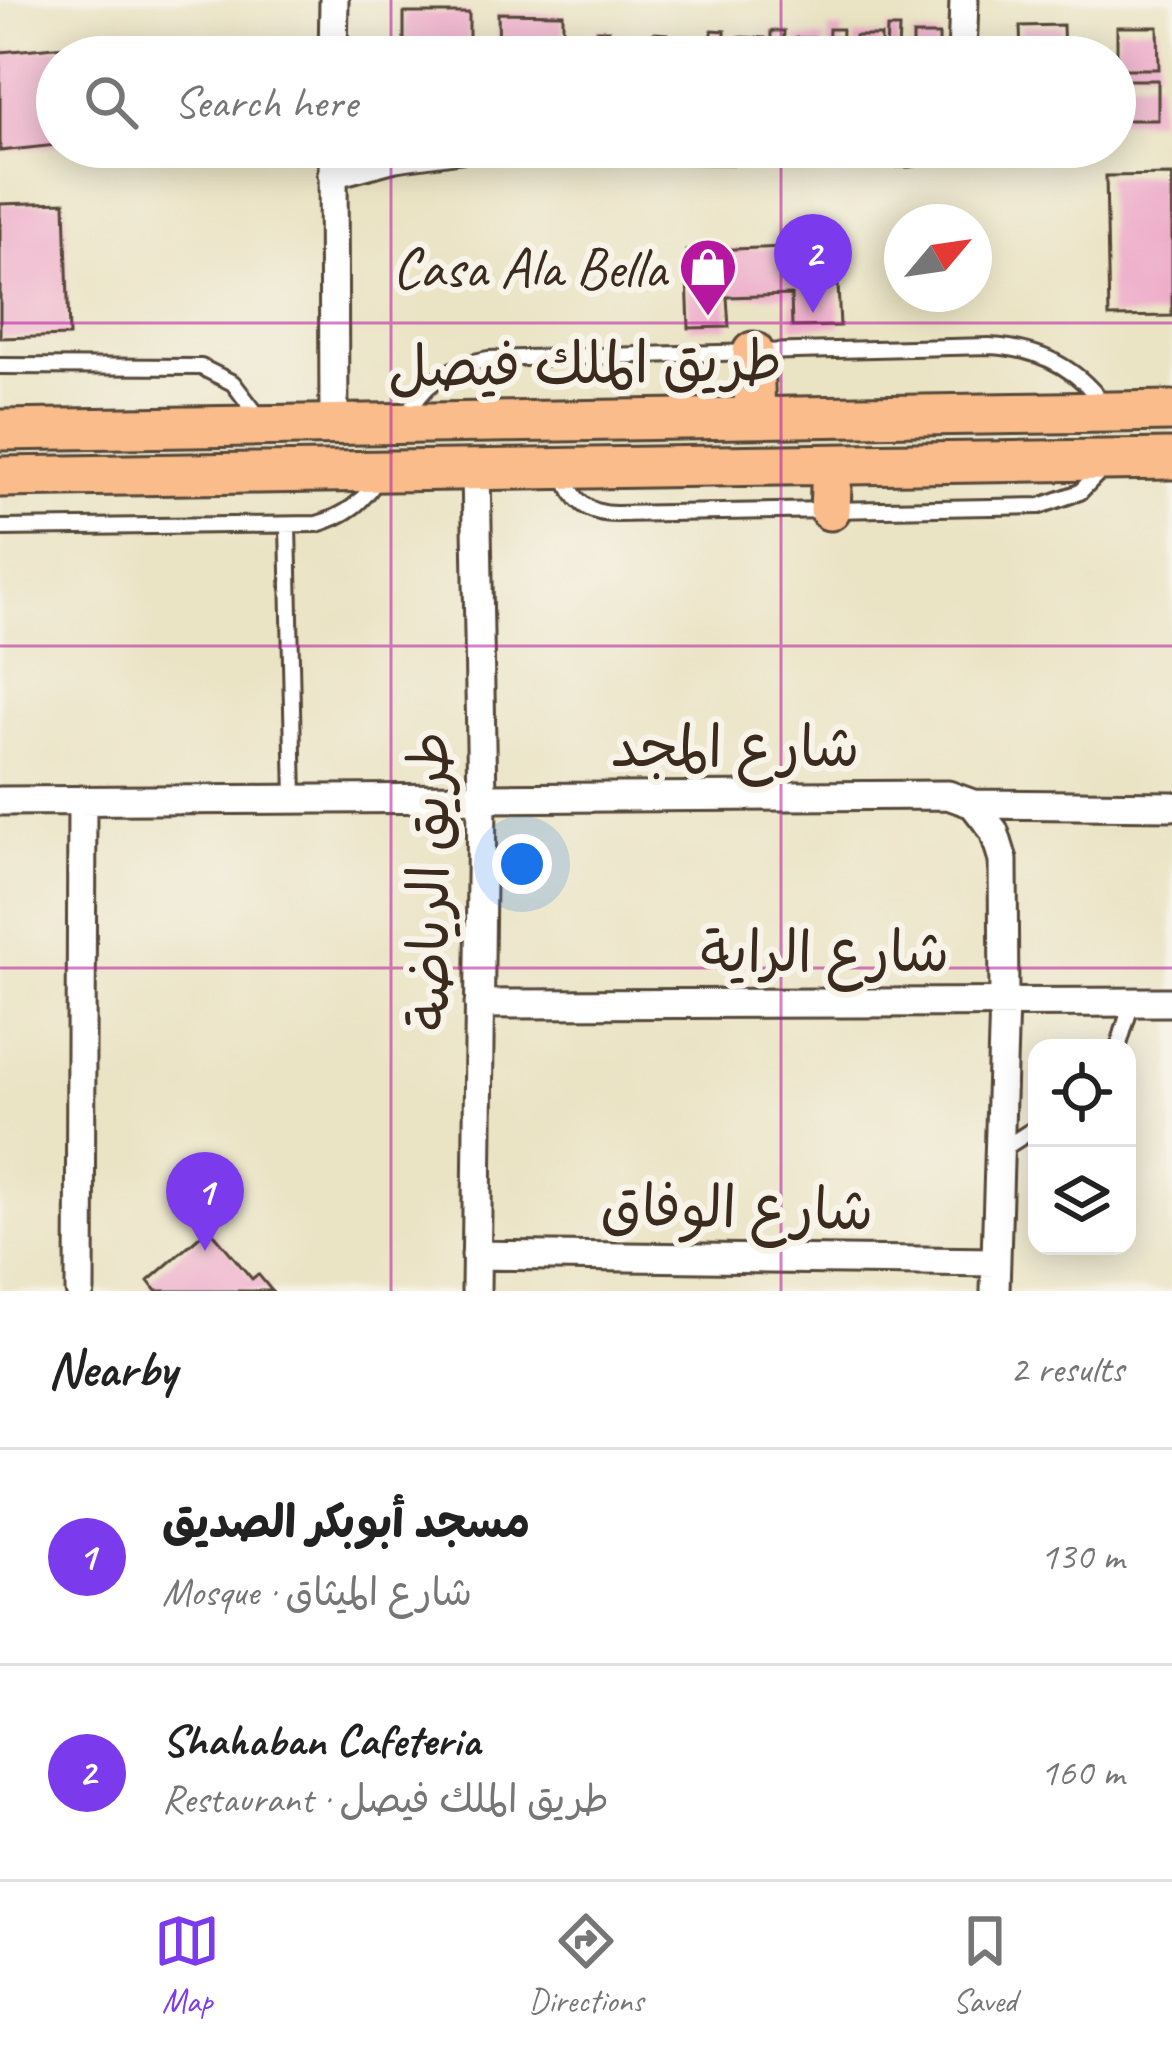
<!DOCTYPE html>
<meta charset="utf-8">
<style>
body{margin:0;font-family:Caveat,"Playpen Sans Arabic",sans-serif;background:#f6f6f6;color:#222}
.controls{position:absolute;right:36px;bottom:36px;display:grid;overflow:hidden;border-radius:24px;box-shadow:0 6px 30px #0003}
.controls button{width:108px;height:108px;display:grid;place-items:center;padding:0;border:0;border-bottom:3px solid #e0e0e0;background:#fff;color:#222;font:60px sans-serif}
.compass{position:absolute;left:884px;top:204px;width:108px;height:108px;border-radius:50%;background:#fff;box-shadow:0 6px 30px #0003;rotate:61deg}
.you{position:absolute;left:522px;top:864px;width:42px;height:42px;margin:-30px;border:9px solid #fff;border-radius:50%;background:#1a73e8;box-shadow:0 0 0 18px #1a73e833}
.badge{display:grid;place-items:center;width:78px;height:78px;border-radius:50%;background:#7c3aed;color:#fff;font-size:39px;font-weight:700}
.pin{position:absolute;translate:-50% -99px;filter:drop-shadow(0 3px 6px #0008)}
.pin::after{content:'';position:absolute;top:63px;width:42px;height:36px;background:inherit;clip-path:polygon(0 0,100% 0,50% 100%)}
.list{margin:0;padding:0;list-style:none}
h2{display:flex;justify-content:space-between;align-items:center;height:156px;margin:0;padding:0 48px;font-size:51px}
h2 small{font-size:39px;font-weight:400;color:#767676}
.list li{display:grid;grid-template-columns:78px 1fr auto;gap:36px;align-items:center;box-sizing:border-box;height:216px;padding:0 48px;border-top:3px solid #e0e0e0}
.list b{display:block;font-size:45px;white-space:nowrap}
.list p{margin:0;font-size:39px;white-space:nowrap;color:#767676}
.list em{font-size:39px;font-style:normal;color:#767676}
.icon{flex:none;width:66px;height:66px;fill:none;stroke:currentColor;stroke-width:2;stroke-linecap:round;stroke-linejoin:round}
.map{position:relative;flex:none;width:1172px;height:1291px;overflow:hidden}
.search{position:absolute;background:#fff;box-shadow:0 6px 30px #0003;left:36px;right:36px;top:36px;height:132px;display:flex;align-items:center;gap:30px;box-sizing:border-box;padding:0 42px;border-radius:66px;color:#767676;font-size:45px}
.sheet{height:588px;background:#fff}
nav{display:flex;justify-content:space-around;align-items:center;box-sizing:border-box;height:168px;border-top:3px solid #e0e0e0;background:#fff;font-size:33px;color:#767676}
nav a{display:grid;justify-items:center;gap:6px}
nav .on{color:#7c3aed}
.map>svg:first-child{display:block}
.building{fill:#eeaecb}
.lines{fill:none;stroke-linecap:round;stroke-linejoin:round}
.lane-casing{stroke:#554637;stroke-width:20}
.street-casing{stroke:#554637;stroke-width:33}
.primary-casing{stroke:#554637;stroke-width:45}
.lane{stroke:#fff;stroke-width:14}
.street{stroke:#fff;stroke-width:27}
.primary{stroke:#f9bc8a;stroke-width:39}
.grid{fill:none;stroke:#b5179e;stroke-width:3;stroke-opacity:0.55}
.labels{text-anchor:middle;stroke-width:12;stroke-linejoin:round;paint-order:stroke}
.poi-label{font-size:57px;fill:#3b2a1e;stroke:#f7f3e8;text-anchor:end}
.street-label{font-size:57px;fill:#3b2a1e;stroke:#f7f3e8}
</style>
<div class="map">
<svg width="1172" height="1291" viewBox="0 0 1172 1291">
<rect width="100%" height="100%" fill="#f7f3e8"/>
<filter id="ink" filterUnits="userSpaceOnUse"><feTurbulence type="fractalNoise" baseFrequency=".00833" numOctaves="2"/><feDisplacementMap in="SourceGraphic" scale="24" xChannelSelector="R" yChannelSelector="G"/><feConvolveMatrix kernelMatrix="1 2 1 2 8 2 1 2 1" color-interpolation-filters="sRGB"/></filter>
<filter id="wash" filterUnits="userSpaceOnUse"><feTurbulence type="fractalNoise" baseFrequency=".004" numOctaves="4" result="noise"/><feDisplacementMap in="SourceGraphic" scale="48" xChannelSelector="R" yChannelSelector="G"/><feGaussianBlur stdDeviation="2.7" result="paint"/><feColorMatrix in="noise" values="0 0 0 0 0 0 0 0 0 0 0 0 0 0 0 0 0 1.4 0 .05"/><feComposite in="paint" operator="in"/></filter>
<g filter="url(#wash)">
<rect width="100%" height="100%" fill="#eae3c4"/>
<g id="blocks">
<path class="building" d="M404,13H469V57H404Z
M498,13L563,14V57H499Z
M1063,25L1064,57H1021L1020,26Z
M1117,27H1158L1159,69H1117Z
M887,28H899L898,54H886Z
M829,29H842L841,55H828Z
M597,30H609V56L596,55Z
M712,30L725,31V56H712Z
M771,31H784L783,57H771Z
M654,33L667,34L666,57H654Z
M913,35H939V57H913Z
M623,36L649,37V57H622Z
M855,36H881V57H855Z
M738,37L765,38V57H738Z
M797,38H824L823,57H797Z
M680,40L706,41V57H680Z
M99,43L100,57H57V145L0,151V52Z
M1117,80H1158V120H1117Z
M1172,175V316L1109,317L1106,176Z
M65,202L69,336L0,338V204Z
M836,245L840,326L792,327L791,295L727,297L729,327L689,328L686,251Z
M209,1228L252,1279L258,1274L272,1291H156L148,1281Z"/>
</g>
</g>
<g filter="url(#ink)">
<use href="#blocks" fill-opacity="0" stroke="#554637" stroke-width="3"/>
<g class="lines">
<defs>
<path id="lane" d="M0,366L201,367L233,383L262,421
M406,418C422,383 451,365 488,359L989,346C1038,348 1078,367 1106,408
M565,475C572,501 589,514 616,514L1040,506L1080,492L1103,468
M288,525L294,799
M0,528L317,524C344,516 364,503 378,477
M1118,1048L1132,1002
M1001,1150L1037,1127"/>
<path id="street" d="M333,57L334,0
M962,57L964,0
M333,147L334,425
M595,147L908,152L932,147
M332,174L395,157L468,147
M0,801L948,795L973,804L994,831L1003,860L1004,1001L995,1291
M973,804L1172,806
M479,1004L1172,1002
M476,1255L996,1262
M80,1291L82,800
M476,1291L482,798L476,471"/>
<path id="primary" d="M753,352L755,418
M0,430L1172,411
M0,477L1172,459
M830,510L832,465"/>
</defs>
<use href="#lane" class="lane-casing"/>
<use href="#street" class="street-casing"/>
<use href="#primary" class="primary-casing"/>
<use href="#lane" class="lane"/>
<use href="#street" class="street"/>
<use href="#primary" class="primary"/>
</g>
</g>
<path class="grid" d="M391,0V57M781,0V57M391,147V1291M781,147V1291M0,323H1172M0,646H1172M0,968H1172"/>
<defs>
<symbol id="shop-pin" viewBox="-11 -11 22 30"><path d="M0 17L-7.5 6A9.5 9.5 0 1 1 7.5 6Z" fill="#b5179e" stroke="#f7f3e8"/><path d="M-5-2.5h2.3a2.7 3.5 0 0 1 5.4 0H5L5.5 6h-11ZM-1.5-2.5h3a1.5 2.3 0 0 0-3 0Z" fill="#fff"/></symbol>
</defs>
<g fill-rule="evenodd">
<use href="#shop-pin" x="675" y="234" width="66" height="90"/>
</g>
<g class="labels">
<g class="poi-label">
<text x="666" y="287">Casa Ala Bella</text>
</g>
<g class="street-label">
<text transform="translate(585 363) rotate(-1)" y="20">طريق الملك فيصل</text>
<text x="735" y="766">شارع المجد</text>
<text transform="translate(428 881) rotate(-90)" y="20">طريق الرياضة</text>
<text x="825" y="971">شارع الراية</text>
<text transform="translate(737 1207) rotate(1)" y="20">شارع الوفاق</text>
</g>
</g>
</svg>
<div class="controls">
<button><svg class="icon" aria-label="locate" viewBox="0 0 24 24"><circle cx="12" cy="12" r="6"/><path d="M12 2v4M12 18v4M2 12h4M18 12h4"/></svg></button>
<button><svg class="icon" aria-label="layers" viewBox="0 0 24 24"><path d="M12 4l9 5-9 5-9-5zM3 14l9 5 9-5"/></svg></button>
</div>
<svg class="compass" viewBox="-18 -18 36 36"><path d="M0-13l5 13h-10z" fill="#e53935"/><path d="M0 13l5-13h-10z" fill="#767676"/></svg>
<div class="you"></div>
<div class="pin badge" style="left:205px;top:1251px">1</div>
<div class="pin badge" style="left:813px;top:313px">2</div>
<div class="search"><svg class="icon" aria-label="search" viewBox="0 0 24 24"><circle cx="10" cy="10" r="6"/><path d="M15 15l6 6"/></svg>Search here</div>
</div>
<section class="sheet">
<h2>Nearby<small>2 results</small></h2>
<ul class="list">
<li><span class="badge">1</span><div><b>مسجد أبوبكر الصديق</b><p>Mosque · شارع الميثاق</p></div><em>130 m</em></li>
<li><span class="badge">2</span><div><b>Shahaban Cafeteria</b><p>Restaurant · طريق الملك فيصل</p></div><em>160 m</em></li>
</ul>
</section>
<nav>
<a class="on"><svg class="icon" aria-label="map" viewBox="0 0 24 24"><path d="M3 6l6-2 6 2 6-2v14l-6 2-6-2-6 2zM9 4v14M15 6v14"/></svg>Map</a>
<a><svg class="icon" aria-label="directions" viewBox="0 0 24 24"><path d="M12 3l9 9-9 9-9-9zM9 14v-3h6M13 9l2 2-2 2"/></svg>Directions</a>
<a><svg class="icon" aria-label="saved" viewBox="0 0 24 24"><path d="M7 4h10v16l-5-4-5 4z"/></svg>Saved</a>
</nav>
